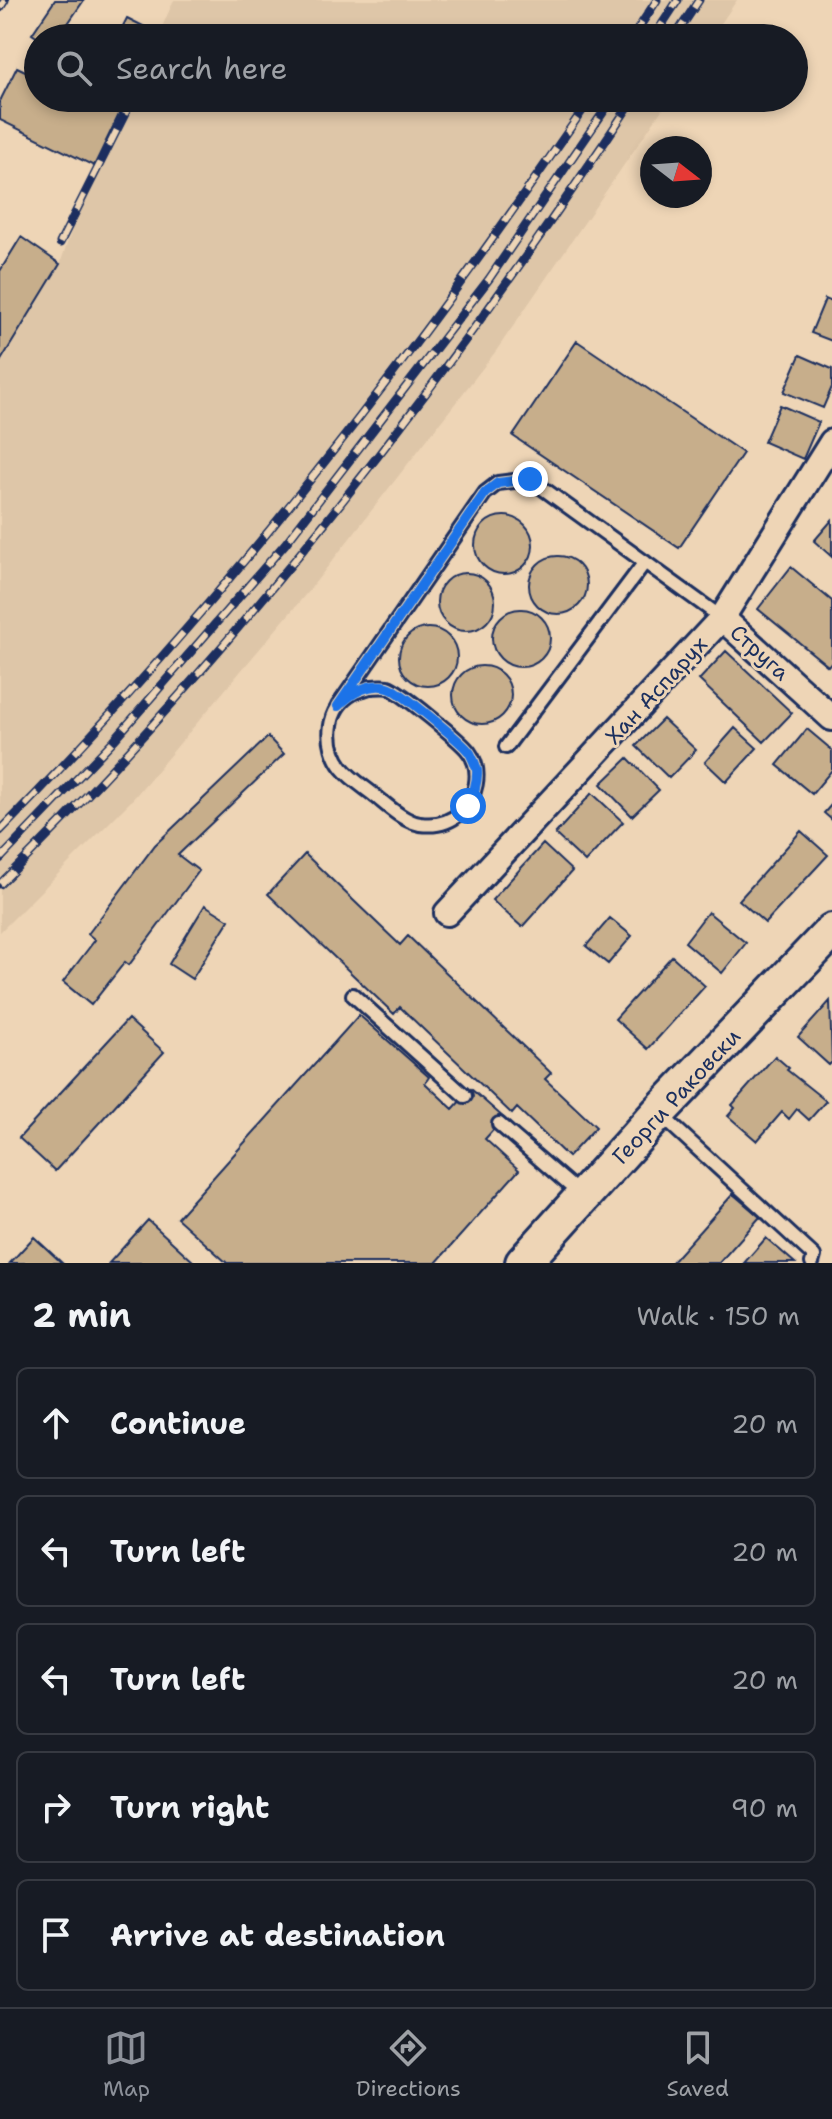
<!DOCTYPE html>
<meta charset="utf-8">
<style>
body{margin:0;font-family:"Shantell Sans",sans-serif;background:#20242c;color:#f1f3f6}
.compass{position:absolute;left:640px;top:136px;width:72px;height:72px;border-radius:50%;background:#171b24;box-shadow:0 4px 12px #0003;rotate:107deg}
.stop{position:absolute;width:24px;height:24px;margin:-18px;border:6px solid #1a73e8;border-radius:50%;background:#fff}
.stop.end{background:#1a73e8;border-color:#fff;box-shadow:0 2px 8px #0008}
.list{margin:0;padding:0;list-style:none}
h2{display:flex;justify-content:space-between;align-items:center;height:104px;margin:0;padding:0 32px;font-size:34px}
h2 small{font-size:26px;font-weight:400;color:#9ea1a6}
.list li{display:grid;grid-template-columns:52px 1fr auto;gap:24px;align-items:center;box-sizing:border-box;height:112px;margin:0 16px 16px;padding:0 16px;border:2px solid #363941;border-radius:12px}
.list b{display:block;font-size:30px;white-space:nowrap}
.list em{font-size:26px;font-style:normal;color:#9ea1a6}
.icon{flex:none;width:44px;height:44px;fill:none;stroke:currentColor;stroke-width:2;stroke-linecap:round;stroke-linejoin:round}
.map{position:relative;flex:none;width:832px;height:1263px;overflow:hidden}
.search{position:absolute;background:#171b24;box-shadow:0 4px 12px #0003;left:24px;right:24px;top:24px;height:88px;display:flex;align-items:center;gap:20px;box-sizing:border-box;padding:0 28px;border-radius:44px;color:#9ea1a6;font-size:30px}
.sheet{height:744px;background:#171b24}
nav{display:flex;justify-content:space-around;align-items:center;box-sizing:border-box;height:112px;border-top:2px solid #363941;background:#171b24;font-size:22px;color:#9ea1a6}
nav a{display:grid;justify-items:center;gap:4px}
nav .on{color:#8c9099}
.map>svg:first-child{display:block}
.built{fill:#dec6a8}
.building{fill:#c7ae8b;stroke:#1b2f5e;stroke-width:2}
.lines{fill:none;stroke-linecap:round;stroke-linejoin:round}
.lane-casing{stroke:#1b2f5e;stroke-width:18}
.street-casing{stroke:#1b2f5e;stroke-width:30}
.secondary-casing{stroke:#1b2f5e;stroke-width:40}
.lane{stroke:#eed5b6;stroke-width:12}
.street{stroke:#eed5b6;stroke-width:24}
.secondary{stroke:#eed5b6;stroke-width:34}
.rail-casing{stroke:#1b2f5e;stroke-width:9}
.rail{stroke:#eed5b6;stroke-width:6;stroke-dasharray:18;stroke-linecap:butt}
.route{stroke:#1a73e8;stroke-width:10}
.labels{text-anchor:middle;stroke-width:6;stroke-linejoin:round;paint-order:stroke}
.street-label{font-size:22px;fill:#1b2f5e;stroke:#eed5b6}
</style>
<div class="map">
<svg width="832" height="1263" viewBox="0 0 832 1263">
<rect width="100%" height="100%" fill="#eed5b6"/>
<filter id="ink" filterUnits="userSpaceOnUse"><feTurbulence type="fractalNoise" baseFrequency=".0125" numOctaves="2"/><feDisplacementMap in="SourceGraphic" scale="16" xChannelSelector="R" yChannelSelector="G"/><feConvolveMatrix kernelMatrix="1 2 1 2 8 2 1 2 1" color-interpolation-filters="sRGB"/></filter>
<g filter="url(#ink)">
<path class="built" d="M174,0H737L711,38H157Z
M127,98H670L496,351L311,588L132,800L0,932V362L60,264L94,166Z"/>
<path class="building" d="M55,0H84L58,38H38L32,34Z
M127,18L159,34L157,38H117Z
M17,67L38,77V98H80L86,101L87,98H127L94,166L0,120V101Z
M21,237L60,264L0,362V271Z
M825,299L832,302V341L811,333Z
M577,341L743,453L679,548L513,436Z
M800,355L832,369V387L823,408L784,392Z
M780,405L819,422L803,459L764,442Z
M475 545a29 29 0 1 1 58 0a29 29 0 1 1-58 0Z
M832,520V557L814,541Z
M529 585a29 29 0 1 1 58 0a29 29 0 1 1-58 0Z
M791,567L832,601V661L828,666L758,609Z
M437 602a29 29 0 1 1 58 0a29 29 0 1 1-58 0Z
M492 638a29 29 0 1 1 58 0a29 29 0 1 1-58 0Z
M399 657a29 29 0 1 1 58 0a29 29 0 1 1-58 0Z
M726,651L792,713L764,742L699,680Z
M453 695a29 29 0 1 1 58 0a29 29 0 1 1-58 0Z
M663,719L696,750L669,778L636,746Z
M735,728L757,748L726,782L705,762Z
M807,729L832,750V770L812,794L777,765Z
M268,737L284,754L178,855L199,871L129,965L125,962L91,1005L63,982L95,940L88,934L155,845Z
M628,758L659,790L632,816L601,784Z
M592,793L623,822L585,862L555,834Z
M832,804V820L824,813Z
M801,831L828,855L765,923L739,900Z
M543,844L572,871L522,927L492,900Z
M305,854L400,945L408,936L551,1073L545,1079L596,1127L568,1157L517,1108L512,1114L400,1007L394,1014L268,894Z
M205,905L229,920L192,979L169,964Z
M708,912L746,943L722,973L685,942Z
M610,918L632,936L608,964L586,946Z
M672,956L705,986L648,1049L615,1019Z
M830,1001L832,1062L829,1065L798,1037Z
M359,1015L429,1077L425,1083L453,1109L471,1089L504,1118L485,1139L519,1170L436,1263H227L177,1218Z
M128,1019L164,1052L55,1171L19,1138Z
M775,1056L789,1068L787,1070L826,1101L809,1120L797,1109L789,1119L782,1112L757,1141L728,1116L735,1108L732,1105Z
M733,1194L760,1217L719,1263H671Z
M148,1220L195,1263H109Z
M34,1237L62,1263H10Z
M766,1238L795,1263H744Z"/>
<g class="lines">
<defs>
<path id="lane" d="M370,687C375,687 383,686 388,687C399,690 462,742 469,752C483,771 476,799 460,813C449,823 435,826 420,824C403,821 388,806 374,795C364,787 350,778 342,768C324,745 326,708 353,693C358,690 365,689 370,687Z
M338,706L485,493L498,483L530,479L722,618
M506,747L645,562
M353,995L465,1096
M661,1115L814,1256L812,1263
M499,1124L581,1195"/>
<path id="street" d="M722,618L832,718
M447,913L722,618L832,442"/>
<path id="secondary" d="M523,1263L659,1112L832,931"/>
</defs>
<use href="#lane" class="lane-casing"/>
<use href="#street" class="street-casing"/>
<use href="#secondary" class="secondary-casing"/>
<use href="#lane" class="lane"/>
<use href="#street" class="street"/>
<use href="#secondary" class="secondary"/>
<defs>
<path id="rail" d="M0,8L5,0
M632,38L657,0
M653,38L678,0
M674,38L699,0
M60,243L133,98
M0,831C221,607 413,358 591,98
M0,859L114,740L285,544L489,279L613,98
M0,884C238,650 450,376 634,98"/>
</defs>
<use href="#rail" class="rail-casing"/>
<use href="#rail" class="rail"/>
</g>
</g>
<g class="lines" filter="url(#ink)">
<path class="route" d="M468,806C473,795 478,783 477,770C476,766 472,757 470,753C463,743 399,690 388,687C368,682 352,693 338,706L485,493L498,483L530,479"/>
</g>
<g class="labels">
<g class="street-label">
<text transform="translate(760 652) rotate(42)" y="8">Струга</text>
<text transform="translate(656 690) rotate(-47)" y="8">Хан Аспарух</text>
<text transform="translate(676 1096) rotate(-47)" y="8">Георги Раковски</text>
</g>
</g>
</svg>
<svg class="compass" viewBox="-18 -18 36 36"><path d="M0-13l5 13h-10z" fill="#e53935"/><path d="M0 13l5-13h-10z" fill="#9ea1a6"/></svg>
<div class="stop" style="left:468px;top:806px"></div>
<div class="stop end" style="left:530px;top:479px"></div>
<div class="search"><svg class="icon" aria-label="search" viewBox="0 0 24 24"><circle cx="10" cy="10" r="6"/><path d="M15 15l6 6"/></svg>Search here</div>
</div>
<section class="sheet">
<h2>2 min<small>Walk · 150 m</small></h2>
<ul class="list">
<li><svg class="icon" aria-label="ahead" viewBox="0 0 24 24"><path d="M12 20V5M6 11l6-6 6 6"/></svg><div><b>Continue</b></div><em>20 m</em></li>
<li><svg class="icon" aria-label="left" viewBox="0 0 24 24"><path d="M17 20v-9H6M10 6l-5 5 5 5"/></svg><div><b>Turn left</b></div><em>20 m</em></li>
<li><svg class="icon" aria-label="left" viewBox="0 0 24 24"><path d="M17 20v-9H6M10 6l-5 5 5 5"/></svg><div><b>Turn left</b></div><em>20 m</em></li>
<li><svg class="icon" aria-label="right" viewBox="0 0 24 24"><path d="M7 20v-9h11M14 6l5 5-5 5"/></svg><div><b>Turn right</b></div><em>90 m</em></li>
<li><svg class="icon" aria-label="arrive" viewBox="0 0 24 24"><path d="M6 21V4h12l-3 4 3 4H6"/></svg><div><b>Arrive at destination</b></div></li>
</ul>
</section>
<nav>
<a class="on"><svg class="icon" aria-label="map" viewBox="0 0 24 24"><path d="M3 6l6-2 6 2 6-2v14l-6 2-6-2-6 2zM9 4v14M15 6v14"/></svg>Map</a>
<a><svg class="icon" aria-label="directions" viewBox="0 0 24 24"><path d="M12 3l9 9-9 9-9-9zM9 14v-3h6M13 9l2 2-2 2"/></svg>Directions</a>
<a><svg class="icon" aria-label="saved" viewBox="0 0 24 24"><path d="M7 4h10v16l-5-4-5 4z"/></svg>Saved</a>
</nav>
